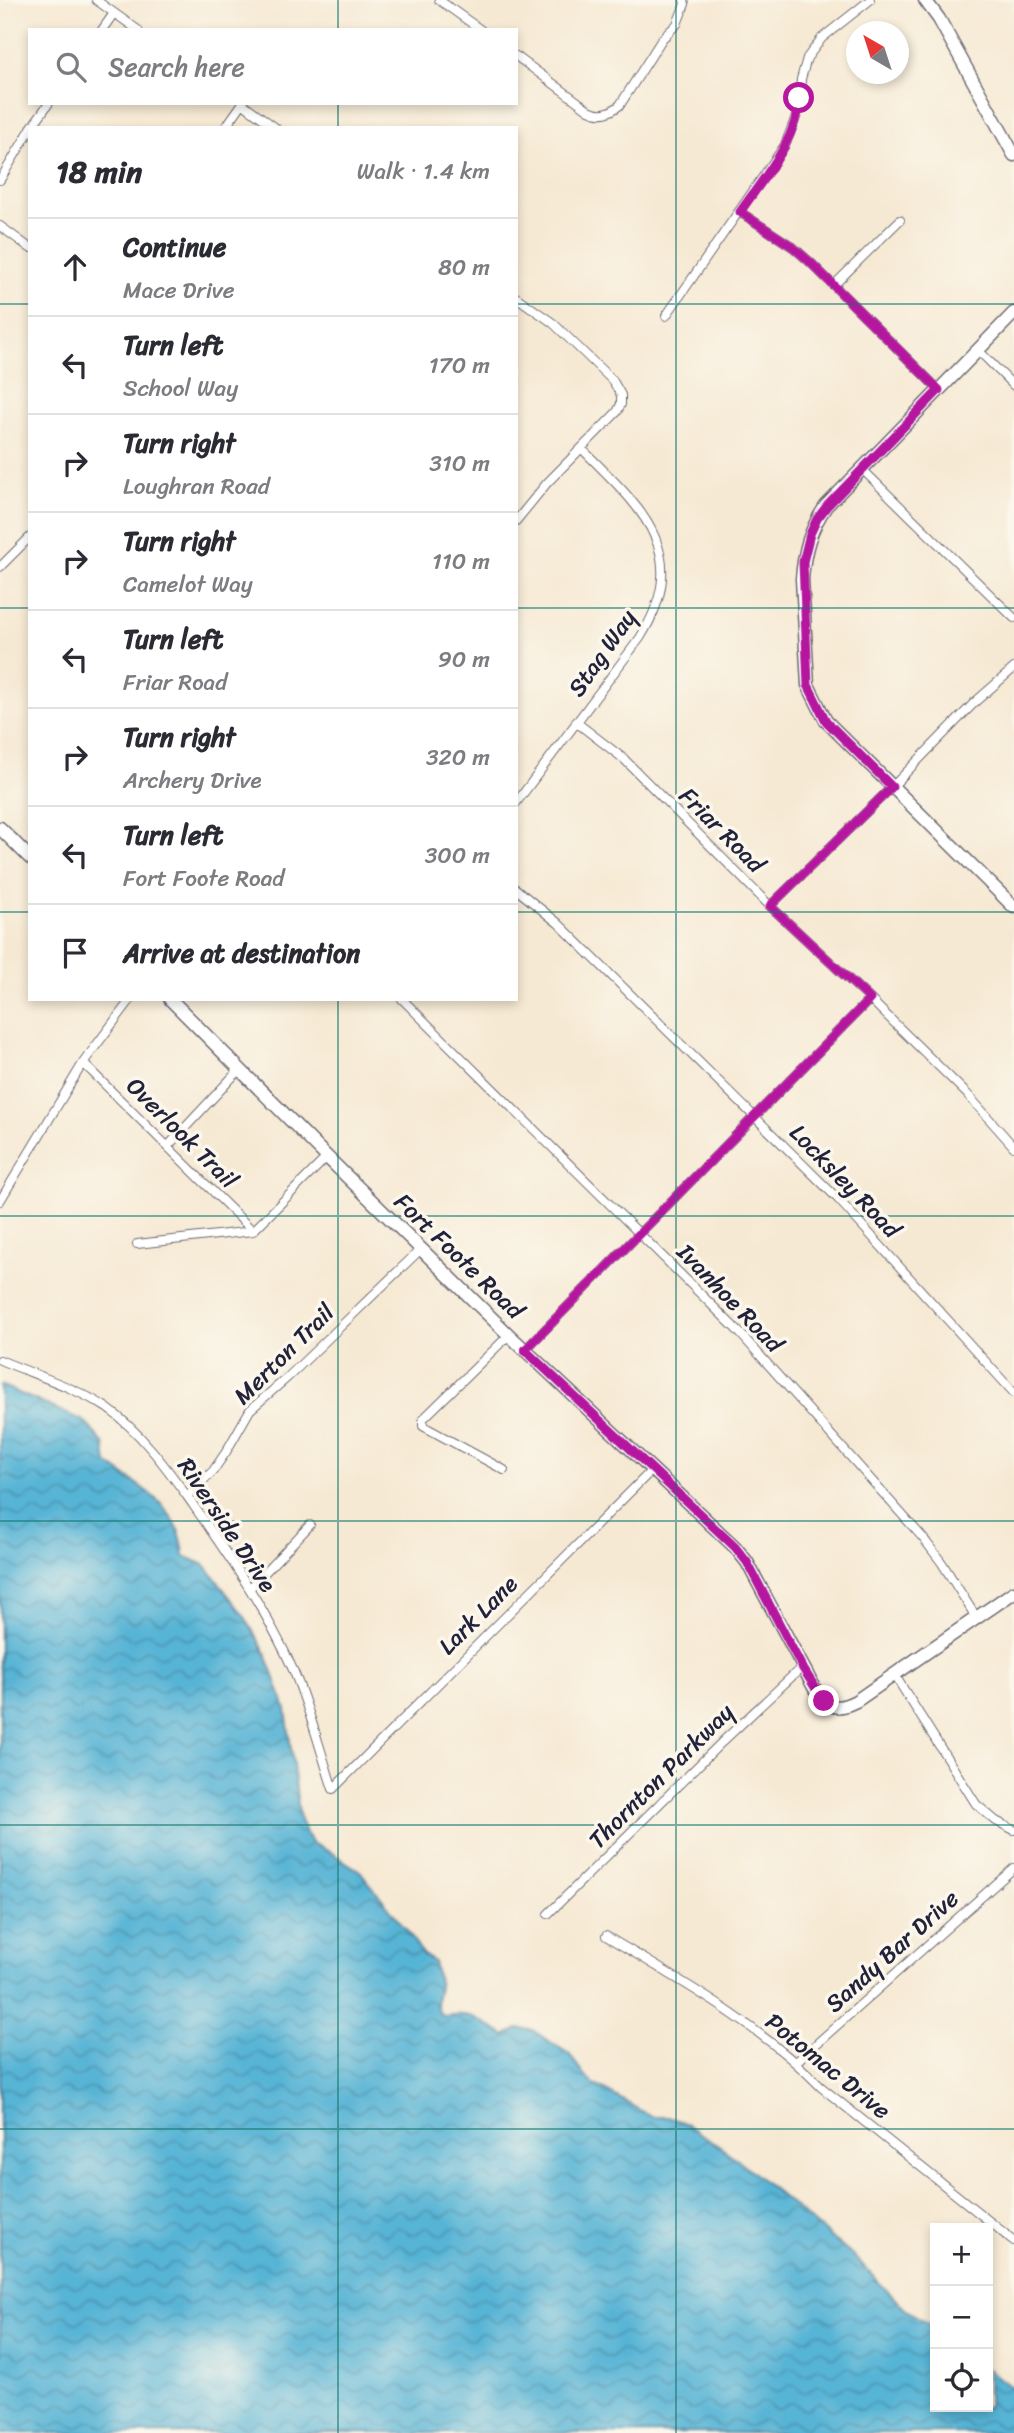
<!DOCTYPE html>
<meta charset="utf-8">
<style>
body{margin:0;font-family:Sriracha,sans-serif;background:#f7f7f7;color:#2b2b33}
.controls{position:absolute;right:21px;bottom:21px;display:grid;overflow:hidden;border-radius:0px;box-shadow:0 4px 10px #0003}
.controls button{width:63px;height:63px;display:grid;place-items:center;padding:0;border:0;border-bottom:2px solid #e1e1e2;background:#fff;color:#2b2b33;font:35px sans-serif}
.compass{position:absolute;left:846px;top:21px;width:63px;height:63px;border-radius:50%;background:#fff;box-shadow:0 4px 10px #0003;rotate:321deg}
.stop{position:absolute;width:21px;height:21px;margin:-16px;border:5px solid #b5179e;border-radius:50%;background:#fff}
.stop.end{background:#b5179e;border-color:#fff;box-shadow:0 2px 7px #0008}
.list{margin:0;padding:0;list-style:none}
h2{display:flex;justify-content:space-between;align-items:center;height:91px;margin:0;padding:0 28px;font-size:30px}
h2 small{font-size:23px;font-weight:400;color:#7c7c81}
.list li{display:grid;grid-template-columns:46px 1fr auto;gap:21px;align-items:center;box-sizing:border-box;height:98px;padding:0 28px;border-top:2px solid #e1e1e2}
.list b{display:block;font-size:26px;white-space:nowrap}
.list p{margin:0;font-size:23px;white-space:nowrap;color:#7c7c81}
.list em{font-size:23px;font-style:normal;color:#7c7c81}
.icon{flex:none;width:38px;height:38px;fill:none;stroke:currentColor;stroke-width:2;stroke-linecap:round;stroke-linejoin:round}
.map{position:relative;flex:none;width:1014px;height:2433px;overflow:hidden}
.search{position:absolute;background:#fff;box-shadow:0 4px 10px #0003;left:28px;top:28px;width:490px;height:77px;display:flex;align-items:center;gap:18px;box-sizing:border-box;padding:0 24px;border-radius:0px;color:#7c7c81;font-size:26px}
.panel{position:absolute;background:#fff;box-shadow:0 4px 10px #0003;left:28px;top:126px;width:490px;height:875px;border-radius:0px}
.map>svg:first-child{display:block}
.water{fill:url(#water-waves);stroke:#3c6b88;stroke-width:2}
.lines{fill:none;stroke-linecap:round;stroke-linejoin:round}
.street-casing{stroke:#6c6870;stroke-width:10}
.secondary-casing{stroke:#6c6870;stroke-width:15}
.street{stroke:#fff;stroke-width:8}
.secondary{stroke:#fff;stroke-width:12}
.route{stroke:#b5179e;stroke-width:9}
.grid{fill:none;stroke:#0f766e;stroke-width:2;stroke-opacity:0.55}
.labels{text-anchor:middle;stroke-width:7;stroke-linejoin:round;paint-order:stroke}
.street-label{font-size:24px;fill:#22223b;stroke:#fbf7ec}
</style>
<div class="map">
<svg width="1014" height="2433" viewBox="0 0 1014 2433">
<defs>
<pattern id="water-waves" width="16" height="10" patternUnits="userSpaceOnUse" patternTransform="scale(1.75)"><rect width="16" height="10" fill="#57b4d5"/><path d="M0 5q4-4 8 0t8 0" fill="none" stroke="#4892ae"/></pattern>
</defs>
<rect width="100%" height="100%" fill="#fbf7ec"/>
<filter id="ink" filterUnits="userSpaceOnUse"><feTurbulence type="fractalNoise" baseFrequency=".0143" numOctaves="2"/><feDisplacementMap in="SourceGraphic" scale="14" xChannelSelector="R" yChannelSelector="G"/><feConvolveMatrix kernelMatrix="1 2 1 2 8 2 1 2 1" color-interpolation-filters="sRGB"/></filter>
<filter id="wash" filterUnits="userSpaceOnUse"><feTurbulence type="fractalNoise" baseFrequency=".00686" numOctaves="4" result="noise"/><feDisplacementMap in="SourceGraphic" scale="28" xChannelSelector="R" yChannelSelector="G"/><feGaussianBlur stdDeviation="1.57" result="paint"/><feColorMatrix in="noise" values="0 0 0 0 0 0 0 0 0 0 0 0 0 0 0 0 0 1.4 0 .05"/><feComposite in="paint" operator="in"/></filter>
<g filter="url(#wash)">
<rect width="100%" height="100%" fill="#f6e9d3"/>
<path class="water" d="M0,1385L84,1421L104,1444L107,1463C144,1490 180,1506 184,1556L205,1565L245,1617L266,1654L286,1709L300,1821L311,1843L330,1852L360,1871L409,1933L422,1954L434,1962L439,1987L436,2001L438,2011L444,2016C473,2011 482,2021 505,2036L518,2029L532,2030L569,2054L584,2075L594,2084L652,2117H671L688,2125L737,2159L854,2257L905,2309L935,2328V2407H988V2369L1014,2390V2433H0Z"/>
</g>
<g filter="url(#ink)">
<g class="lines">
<defs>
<path id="street" d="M96,0L138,30
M439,0L481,30
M102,30L114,13
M516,56L589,110C601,116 610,113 620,105L662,39L677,24L685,4L684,0
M242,103L276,128
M31,128L49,103
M225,128L242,104
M0,180L30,130
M740,212L793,247L810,262L939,390
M0,226L30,248
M834,285L900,220
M516,297L553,323L613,381L621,395V404L617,412L547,483L516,521
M666,316L785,145L799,109L801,79L807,58L822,38L870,0
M979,351L1014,386
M862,469L1014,618
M0,567L30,537
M576,722L624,759L770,906L870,999L967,1094L1014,1147
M516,803L640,638C694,552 640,507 582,449
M516,889L558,923L838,1199L1014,1393
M770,906L892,787L975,702L1014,668
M402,999L739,1332L923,1538L942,1563L976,1617
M83,1063L253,1231
M168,1146L239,1070
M0,1201L83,1063L131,999
M253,1231L327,1157
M137,1244L253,1231
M525,1350L870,999
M0,1360C35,1375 75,1387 107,1408C140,1431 166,1467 189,1499C228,1555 267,1610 294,1672C310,1710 320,1750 333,1789L652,1470
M504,1470L423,1426V1419L509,1335
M187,1496L213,1471L226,1452L250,1410L288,1377L421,1249
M250,1588L310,1525
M894,1674L976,1804L996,1821L1014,1830
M548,1914L722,1742L802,1667
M606,1936C681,1981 759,2024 821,2087L1014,2241
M796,2062L1014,1868"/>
<path id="secondary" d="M925,0L939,19L1014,155
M1014,313L826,506C810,529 804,551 802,579L808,685L826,721L1014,907
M0,828L30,858
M170,999L327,1157L509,1335L735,1547L747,1562L817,1693C830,1709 838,1710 856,1701L1014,1592"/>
</defs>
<use href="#street" class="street-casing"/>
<use href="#secondary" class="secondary-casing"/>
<use href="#street" class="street"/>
<use href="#secondary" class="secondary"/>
</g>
</g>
<g class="lines" filter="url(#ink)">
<path class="route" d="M799,98C797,141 764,177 740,212L793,247L810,262L939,390L827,506L817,519L810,534L803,562L808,685L826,721L892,787L770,906L870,999L525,1350L735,1547L747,1562L802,1667L824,1701"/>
</g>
<path class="grid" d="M338,0V30M676,0V2433M338,103V128M0,304H30M516,304H1014M0,608H30M516,608H1014M0,912H30M516,912H1014M338,999V2433M0,1216H1014M0,1521H1014M0,1825H1014M0,2129H1014"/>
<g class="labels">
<g class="street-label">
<text transform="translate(602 653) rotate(-55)" y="8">Stag Way</text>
<text transform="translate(722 830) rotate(45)" y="8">Friar Road</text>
<text transform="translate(182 1133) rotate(45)" y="8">Overlook Trail</text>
<text transform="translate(845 1181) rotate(46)" y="8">Locksley Road</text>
<text transform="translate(459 1256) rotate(44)" y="8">Fort Foote Road</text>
<text transform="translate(730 1298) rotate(46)" y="8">Ivanhoe Road</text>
<text transform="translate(284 1354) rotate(-45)" y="8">Merton Trail</text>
<text transform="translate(227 1525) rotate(56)" y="8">Riverside Drive</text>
<text transform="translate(478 1615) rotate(-45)" y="8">Lark Lane</text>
<text transform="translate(661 1776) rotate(-45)" y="8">Thornton Parkway</text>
<text transform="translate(892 1951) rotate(-42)" y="8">Sandy Bar Drive</text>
<text transform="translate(828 2066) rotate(39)" y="8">Potomac Drive</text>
</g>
</g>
</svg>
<div class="controls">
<button>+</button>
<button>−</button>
<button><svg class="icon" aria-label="locate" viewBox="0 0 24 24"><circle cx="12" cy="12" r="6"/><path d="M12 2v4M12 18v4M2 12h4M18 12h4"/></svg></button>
</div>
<svg class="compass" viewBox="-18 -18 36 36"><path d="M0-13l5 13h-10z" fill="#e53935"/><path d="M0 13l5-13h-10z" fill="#7c7c81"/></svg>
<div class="stop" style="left:799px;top:98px"></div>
<div class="stop end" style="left:824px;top:1701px"></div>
<div class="search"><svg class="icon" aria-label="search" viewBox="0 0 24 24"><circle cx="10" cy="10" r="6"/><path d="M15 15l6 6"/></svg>Search here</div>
<section class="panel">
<h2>18 min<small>Walk · 1.4 km</small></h2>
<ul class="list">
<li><svg class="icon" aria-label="ahead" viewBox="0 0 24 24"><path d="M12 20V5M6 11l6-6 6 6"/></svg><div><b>Continue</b><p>Mace Drive</p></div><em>80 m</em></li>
<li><svg class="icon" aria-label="left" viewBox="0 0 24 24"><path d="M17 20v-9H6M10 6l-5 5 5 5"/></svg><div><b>Turn left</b><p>School Way</p></div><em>170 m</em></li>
<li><svg class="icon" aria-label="right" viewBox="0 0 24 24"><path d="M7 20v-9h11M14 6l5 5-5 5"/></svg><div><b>Turn right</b><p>Loughran Road</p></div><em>310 m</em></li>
<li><svg class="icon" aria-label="right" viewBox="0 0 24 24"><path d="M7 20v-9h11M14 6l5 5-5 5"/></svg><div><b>Turn right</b><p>Camelot Way</p></div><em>110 m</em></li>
<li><svg class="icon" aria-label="left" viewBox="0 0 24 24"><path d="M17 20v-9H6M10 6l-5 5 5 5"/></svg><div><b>Turn left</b><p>Friar Road</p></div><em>90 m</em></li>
<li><svg class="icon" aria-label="right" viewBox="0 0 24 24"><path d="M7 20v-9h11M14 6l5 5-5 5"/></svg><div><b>Turn right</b><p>Archery Drive</p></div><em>320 m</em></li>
<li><svg class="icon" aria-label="left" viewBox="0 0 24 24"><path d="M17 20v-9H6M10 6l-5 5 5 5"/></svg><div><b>Turn left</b><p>Fort Foote Road</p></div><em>300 m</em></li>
<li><svg class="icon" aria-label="arrive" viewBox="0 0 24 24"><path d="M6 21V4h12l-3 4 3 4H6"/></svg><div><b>Arrive at destination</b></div></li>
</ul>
</section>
</div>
